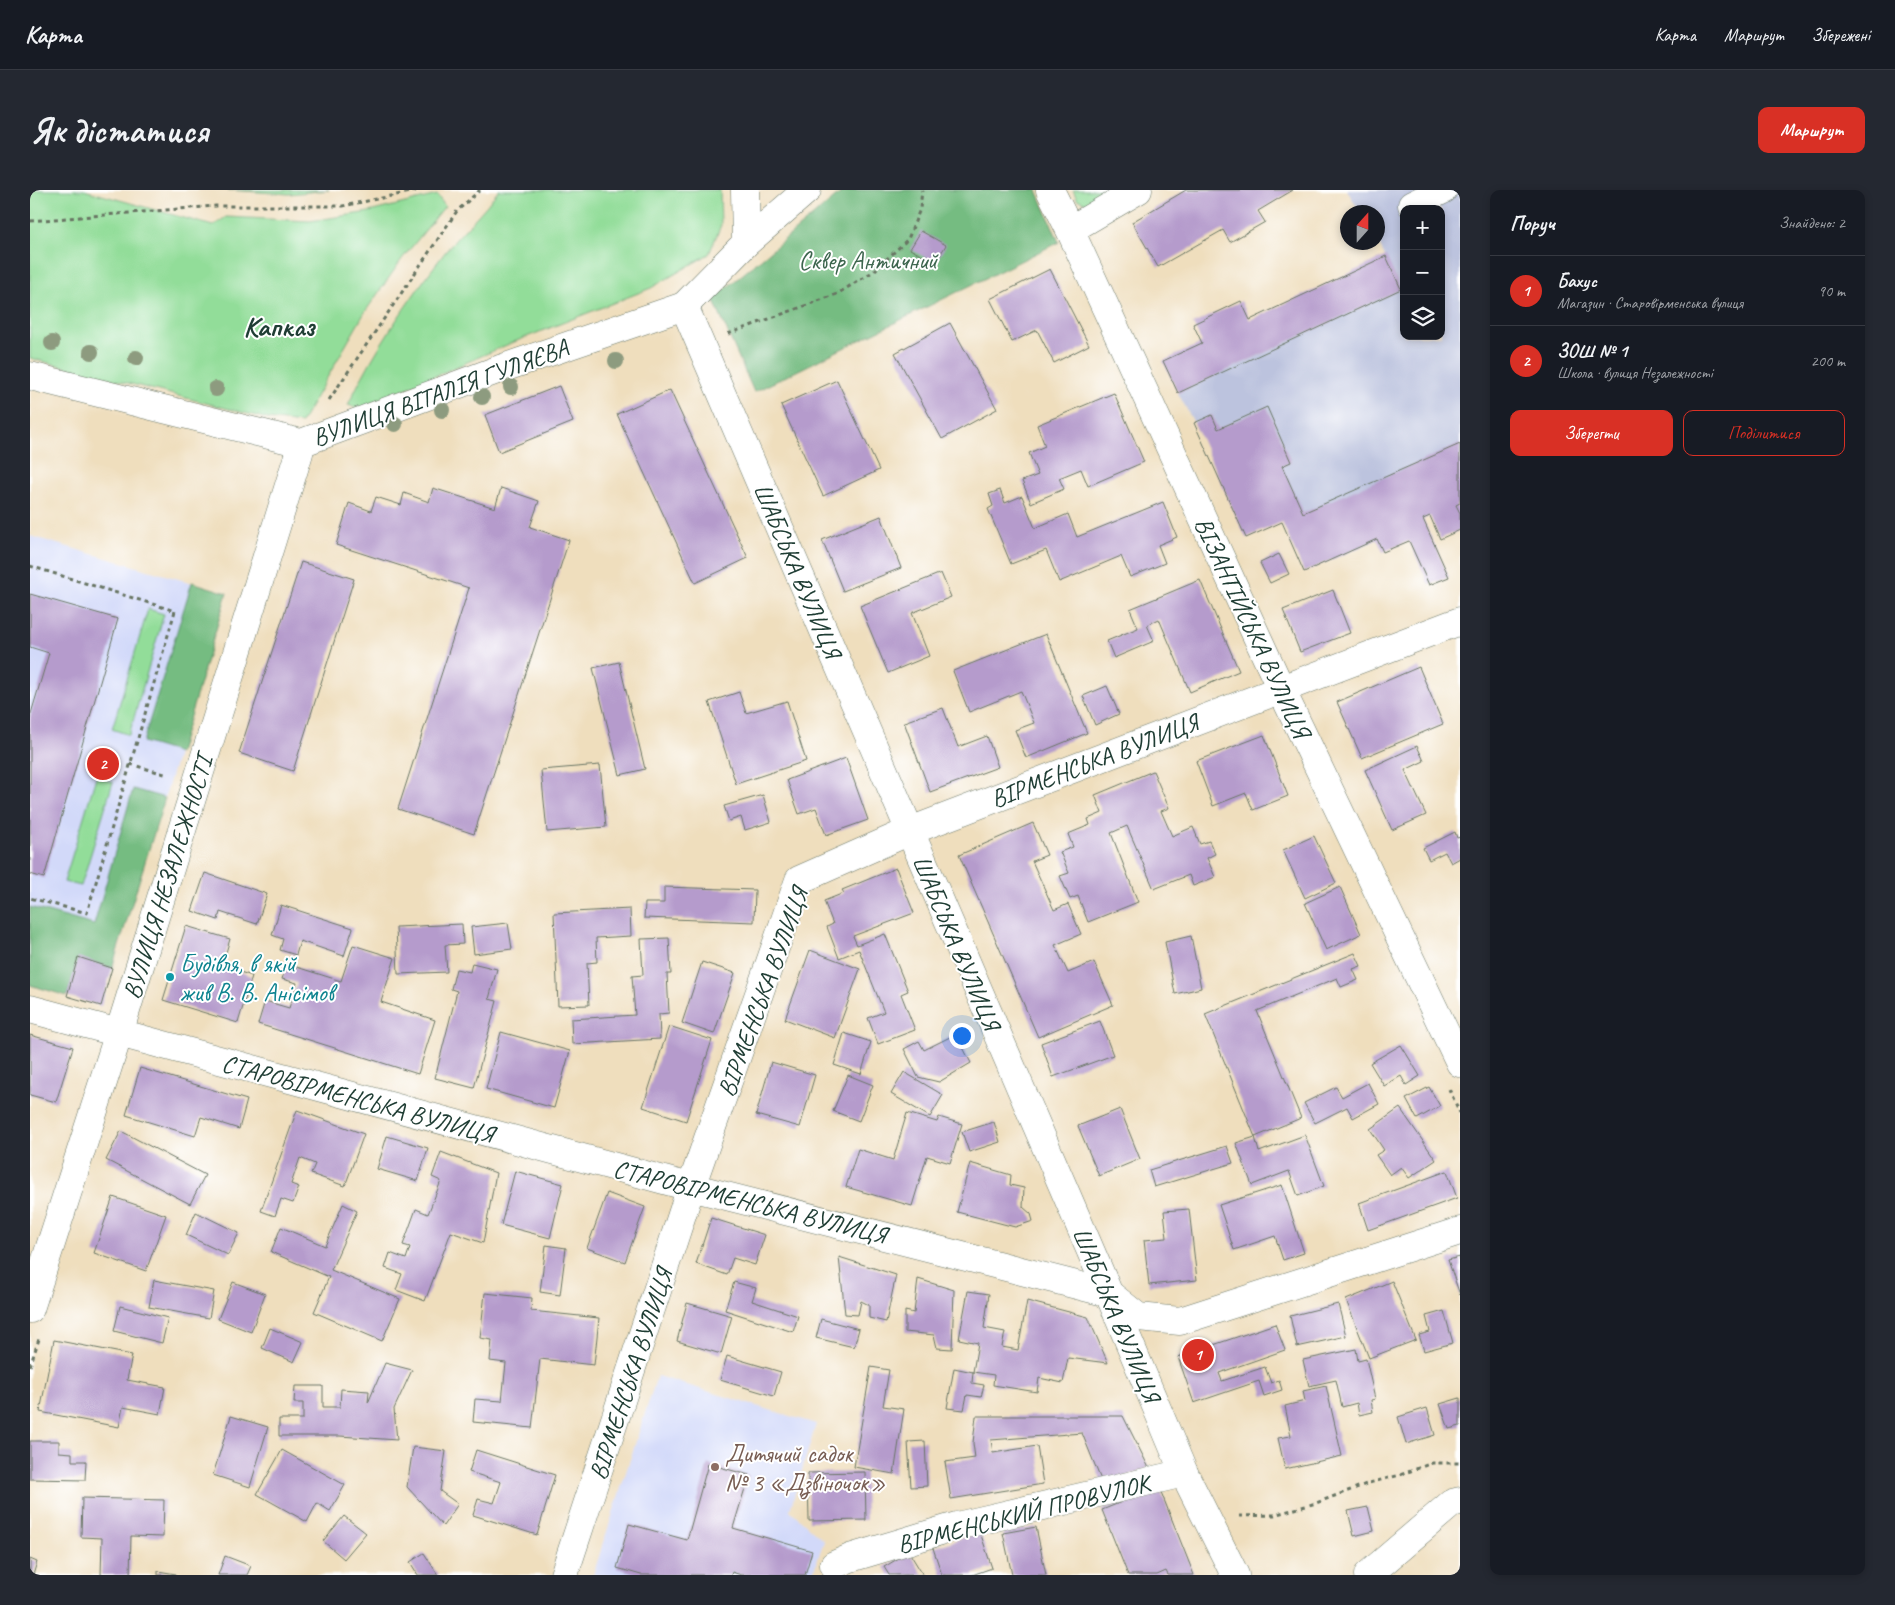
<!DOCTYPE html>
<html lang="uk">
<meta charset="utf-8">
<style>
body{margin:0;font-family:Caveat,sans-serif;background:#242831;color:#f1f3f6}
.controls{position:absolute;right:15px;top:15px;display:grid;overflow:hidden;border-radius:10px;box-shadow:0 2px 8px #0003}
.controls button{width:45px;height:45px;display:grid;place-items:center;padding:0;border:0;border-bottom:1px solid #363941;background:#171b24;color:#f1f3f6;font:25px sans-serif}
.compass{position:absolute;left:1310px;top:15px;width:45px;height:45px;border-radius:50%;background:#171b24;box-shadow:0 2px 8px #0003;rotate:21deg}
.you{position:absolute;left:931px;top:845px;width:18px;height:18px;margin:-12px;border:4px solid #fff;border-radius:50%;background:#1a73e8;box-shadow:0 0 0 8px #1a73e833}
.badge{display:grid;place-items:center;width:32px;height:32px;border-radius:50%;background:#d93025;color:#fff;font-size:16px;font-weight:700}
.pin{position:absolute;translate:-50% -50%;border:2px solid #fff;box-shadow:0 1px 5px #0006}
.list{margin:0;padding:0;list-style:none}
h2{display:flex;justify-content:space-between;align-items:center;height:65px;margin:0;padding:0 20px;font-size:21px}
h2 small{font-size:16px;font-weight:400;color:#9ea1a6}
.list li{display:grid;grid-template-columns:32px 1fr auto;gap:15px;align-items:center;box-sizing:border-box;height:70px;padding:0 20px;border-top:1px solid #363941}
.list b{display:block;font-size:19px;white-space:nowrap}
.list p{margin:0;font-size:16px;white-space:nowrap;color:#9ea1a6}
.list em{font-size:16px;font-style:normal;color:#9ea1a6}
.actions{display:flex;gap:10px;padding:15px 20px}
.actions a{flex:1;padding:11px 0;border:1px solid #d93025;border-radius:10px;text-align:center;font-size:18px;color:#d93025}
.actions .main{background:#d93025;color:#fff}
.icon{flex:none;width:28px;height:28px;fill:none;stroke:currentColor;stroke-width:2;stroke-linecap:round;stroke-linejoin:round}
.map{position:relative;flex:none;width:1430px;height:1385px;overflow:hidden;border-radius:10px}
header{display:flex;align-items:center;gap:30px;box-sizing:border-box;height:70px;padding:0 25px;background:#171b24;border-bottom:1px solid #363941}
header strong{font-size:24px}
nav{display:flex;gap:28px;margin-inline-start:auto;font-size:18px}
.intro{display:flex;align-items:center;justify-content:space-between;box-sizing:border-box;height:120px;padding:0 30px}
h1{margin:0;font-size:35px}
.button{padding:12px 22px;border-radius:10px;background:#d93025;color:#fff;font-size:18px;font-weight:700}
main{display:flex;gap:30px;padding:0 30px}
aside{flex:1;background:#171b24;border-radius:10px;box-shadow:0 2px 8px #0003}
.map>svg:first-child{display:block}
.built{fill:#d2d9f9}
.industrial{fill:#bcc3de;fill-rule:evenodd}
.green{fill:#92dd99;stroke:#588d66}
.forest{fill:#75bc81;stroke:#4a7c5a}
.building{fill:#b59bcc}
.lines{fill:none;stroke-linecap:round;stroke-linejoin:round}
.minor-casing{stroke:#687564;stroke-width:29}
.major-casing{stroke:#687564;stroke-width:29}
.path{stroke:#687564;stroke-width:3;stroke-dasharray:4 4;stroke-linecap:butt}
.minor{stroke:#fff;stroke-width:28}
.major{stroke:#fff;stroke-width:28}
.tree{fill:#8d9b7f}
.culture-dot{fill:#0f9aa8;stroke:#fff;stroke-width:2}
.education-dot{fill:#8d6e63;stroke:#fff;stroke-width:2}
.labels{text-anchor:middle;stroke-width:4;stroke-linejoin:round;paint-order:stroke}
.park-label{font-size:25px;fill:#3c654d;stroke:#fff}
.street-label{font-size:25px;fill:#1f3d34;stroke:#fff}
.culture-label{font-size:25px;fill:#0d838f;stroke:#fff;text-anchor:start}
.education-label{font-size:25px;fill:#785e54;stroke:#fff;text-anchor:start}
.quarter-label{font-size:28px;font-weight:bold;fill:#1f3d34;stroke:#fff}
</style>
<header>
<strong>Карта</strong>
<nav><a>Карта</a><a>Маршрут</a><a>Збережені</a></nav>
</header>
<div class="intro"><h1>Як дістатися</h1><a class="button">Маршрут</a></div>
<main>
<div class="map">
<svg width="1430" height="1385" viewBox="0 0 1430 1385">
<rect width="100%" height="100%" fill="#fff"/>
<filter id="ink" filterUnits="userSpaceOnUse"><feTurbulence type="fractalNoise" baseFrequency=".02" numOctaves="2"/><feDisplacementMap in="SourceGraphic" scale="10" xChannelSelector="R" yChannelSelector="G"/><feConvolveMatrix kernelMatrix="1 2 1 2 8 2 1 2 1" color-interpolation-filters="sRGB"/></filter>
<filter id="wash" filterUnits="userSpaceOnUse"><feTurbulence type="fractalNoise" baseFrequency=".0096" numOctaves="4" result="noise"/><feDisplacementMap in="SourceGraphic" scale="20" xChannelSelector="R" yChannelSelector="G"/><feGaussianBlur stdDeviation="1.12" result="paint"/><feColorMatrix in="noise" values="0 0 0 0 0 0 0 0 0 0 0 0 0 0 0 0 0 1.4 0 .05"/><feComposite in="paint" operator="in"/></filter>
<g filter="url(#wash)">
<rect width="100%" height="100%" fill="#efdebd"/>
<path class="built" d="M0,346L197,403L71,816L0,795Z
M627,1186L786,1234L760,1320L794,1351L782,1385H563Z"/>
<path class="industrial" d="M1317,0H1430V313L1274,382L1252,332V276L1261,272L1237,217L1188,239L1182,225L1164,233L1148,203L1371,99L1348,52V22H1330ZM1374,19H1411V146H1374Z"/>
<path class="green" d="M0,0H54L183,36L196,27L280,31L339,22L407,5L415,16L372,69L335,122L271,233L238,229L0,168Z
M197,0H299L259,4Z
M469,0H690L691,35L679,64L621,98L479,154L329,219L318,215C344,160 379,109 416,61C433,40 453,22 469,0Z
M1043,0H1089L1062,16L1047,9Z
M118,419L134,424L99,545L82,539Z
M66,587L83,592L51,696L34,692Z"/>
<path class="forest" d="M814,0H1007L1029,52L724,202L683,109Z
M162,392L197,403L149,563L113,552Z
M103,599L135,608L82,778L48,768L37,806L0,795V717L64,735Z"/>
<g id="blocks">
<path class="building" d="M1156,0H1263L1228,21L1235,32L1200,52L1193,40L1128,77L1102,32Z
M891,41L916,55L905,73L880,59Z
M1356,66L1371,99L1148,203L1133,171L1172,153L1163,134L1211,111L1220,130Z
M1020,79L1059,155L1024,173L1007,140L982,152L960,109Z
M920,133L967,219L912,249L865,163Z
M807,190L849,280L793,306L751,215Z
M529,196L543,232L469,262L455,225Z
M640,200L718,368L665,393L587,224Z
M1084,203L1114,272L1058,296L1051,279L1029,288L1034,299L1001,313L992,291L1008,285L999,263L1015,256L1007,235Z
M1237,217L1261,272L1252,276L1273,323L1430,254V313L1426,315L1430,323V340L1410,349L1400,326L1393,329L1419,387L1399,395L1379,351L1353,362L1347,349L1274,382L1252,332L1216,348L1164,233L1182,225L1188,239Z
M403,298L465,318L471,298L509,311L500,337L539,350L444,644L368,619L439,398L306,355L319,313L341,321L346,307L371,315L374,303L399,312Z
M970,300L975,313L992,306L1005,338L1038,324L1047,347L1133,312L1147,347L1128,355L1135,373L1100,387L1091,366L1029,392L1016,360L981,374L958,319L963,316L959,304Z
M851,326L871,378L813,401L792,350Z
M1249,364L1259,384L1240,393L1230,373Z
M271,372L324,389L263,581L209,563Z
M911,383L921,407L882,423L899,466L858,483L830,416Z
M1170,390L1209,481L1160,502L1129,429L1117,435L1124,451L1084,468L1077,451L1108,438L1100,419Z
M1303,400L1320,443L1270,462L1253,420Z
M0,404L88,429L14,688L0,684V527L19,463L0,457Z
M1016,444L1057,543L996,568L985,540L1004,533L991,501L939,522L923,481Z
M589,472L615,579L590,585L563,478Z
M1389,477L1413,534L1332,568L1307,512Z
M1077,496L1089,524L1065,535L1053,506Z
M709,502L716,523L757,511L776,571L706,594L679,512Z
M913,518L928,557L957,546L968,577L900,602L874,532Z
M1234,545L1258,606L1223,620L1216,603L1183,616L1166,571Z
M1387,556L1394,571L1375,580L1396,625L1362,640L1335,580Z
M816,568L838,630L796,645L786,618L769,624L757,590Z
M570,575L576,637L517,642L511,580Z
M1123,581L1139,618L1131,621L1142,646L1163,637L1170,654L1179,651L1185,664L1177,668L1185,687L1163,696L1159,685L1124,699L1097,636L1081,643L1108,712L1058,732L1048,706L1040,709L1030,686L1039,683L1030,662L1043,657L1038,644L1060,635L1058,629L1072,623L1065,605Z
M733,605L741,632L715,640L711,627L699,631L694,616Z
M1003,633L1017,665L1002,671L1024,720L1038,714L1051,744L1025,755L1038,783L1064,772L1083,815L1008,847L929,665Z
M1425,642L1427,648L1430,647V668L1421,673L1415,662L1399,670L1393,658Z
M1284,646L1306,693L1275,708L1253,660Z
M866,678L884,723L823,746L827,755L855,744L878,801L871,804L885,840L848,854L838,828L854,822L829,760L809,768L797,737L803,734L794,711L814,703L812,700Z
M175,683L237,704L227,734L190,722L188,730L162,721Z
M634,697L725,700L724,732L614,728L615,713H634Z
M1310,697L1331,744L1296,760L1275,713Z
M251,715L323,738L314,766L270,751L266,765L250,760L253,749L242,745Z
M600,719L601,746L566,748L567,772L557,773L559,815L528,816L524,723Z
M478,733L482,759L444,764L441,737Z
M432,734L433,754L415,755L417,782L368,784L366,737Z
M156,736L200,749L192,776L222,786L208,833L133,810Z
M1161,746L1171,798L1145,804L1135,752Z
M639,748L641,784H637L639,823L629,824L630,849L542,854L541,829L605,825L602,786L613,785L611,749Z
M323,755L365,768L351,812L405,830L388,884L228,834L235,811L259,818L267,793L252,789L257,774L311,791Z
M780,760L830,779L805,848L755,829Z
M1325,763L1331,776L1323,779L1328,790L1311,797L1307,788L1227,821L1271,928L1225,947L1175,824Z
M48,767L82,778L71,816L37,806Z
M672,772L705,783L684,844L652,833Z
M442,773L467,779L459,809L467,811L444,898L405,888L427,801L421,799L426,779L440,782Z
M1070,831L1083,865L1023,887L1011,853Z
M639,836L682,850L656,931L613,917Z
M471,842L540,861L524,918L456,899Z
M814,843L841,852L831,884L804,875Z
M926,844L941,873L909,892L888,887L874,859L889,851L894,860Z
M0,845L43,857L26,912L0,905Z
M1371,855L1390,886L1376,895L1371,886L1354,896L1340,873Z
M741,872L785,885L770,937L726,925Z
M110,878L217,910L209,939L171,927L165,946L96,925Z
M874,882L913,905L900,927L861,904Z
M818,885L843,895L829,931L803,921Z
M1338,893L1349,914L1323,928L1317,917L1285,933L1274,913L1306,897L1312,907Z
M1399,897L1410,916L1387,929L1376,909Z
M1370,918L1406,970L1379,988L1371,977L1360,985L1346,965L1354,960L1340,939Z
M1090,919L1110,969L1069,986L1048,936Z
M267,920L334,944L315,996L281,984L285,974L270,968L261,994L269,997L263,1013L251,1009L245,1026L231,1021Z
M877,923L907,932L909,927L932,934L920,973L897,966L882,1016L816,997L828,959L863,970Z
M964,932L970,952L939,962L932,942Z
M91,941L175,985L160,1014L76,970Z
M1275,945L1294,996L1268,1006L1259,981L1222,995L1206,953L1225,947L1229,962Z
M357,946L398,958L388,991L347,979Z
M1197,956L1203,973L1124,997L1119,980Z
M411,962L466,983L453,1053L421,1042L395,1111L366,1100L372,1084L355,1078L360,1063L376,1069L380,1057L373,1055L386,1019L398,1024L411,991L402,987Z
M940,973L981,985L980,995L994,998L993,1017L1001,1024L1003,1031L985,1037L927,1022Z
M485,981L533,994L520,1048L471,1035Z
M1417,981L1427,1008L1338,1040L1329,1013Z
M1252,995L1274,1063L1253,1070L1245,1046L1204,1060L1189,1015Z
M577,1003L615,1017L595,1072L557,1058Z
M83,1007L136,1025L116,1081L64,1063Z
M313,1014L327,1021L301,1080L370,1109L352,1151L284,1122L299,1087L241,1062L251,1037L295,1056Z
M1159,1019L1167,1090L1119,1095L1114,1050L1137,1048L1134,1021Z
M166,1022L209,1043L198,1065L156,1045Z
M681,1028L735,1045L725,1075L703,1068L697,1085L666,1074Z
M516,1055L536,1058L530,1105L510,1102Z
M809,1067L866,1085L856,1132L839,1128V1115L831,1111L828,1125L815,1124Z
M1430,1067V1105L1418,1070Z
M888,1089L924,1100L922,1159L907,1158L904,1145L875,1142V1121L884,1123Z
M124,1090L184,1101L179,1128L119,1117Z
M1362,1091L1386,1150L1339,1168L1316,1110Z
M203,1092L235,1104L221,1142L188,1129Z
M704,1092L726,1098L722,1111L768,1126L763,1142L695,1120Z
M938,1101L959,1104L954,1138L975,1142L972,1157L988,1160L997,1111L1058,1127L1078,1173L1038,1168L1033,1193L1009,1188L1007,1202L963,1195L964,1185L943,1182L948,1153L929,1149Z
M455,1103L502,1108L501,1121L569,1128L564,1175L510,1169L502,1238L443,1232L445,1209L472,1211L476,1173L460,1171L462,1150L450,1148Z
M657,1113L702,1126L691,1164L647,1151Z
M1308,1114L1316,1146L1267,1157L1260,1126Z
M90,1116L138,1128L132,1153L84,1141Z
M1414,1121L1423,1153L1394,1161L1389,1145L1400,1142L1396,1126Z
M791,1129L829,1139L824,1157L786,1148Z
M1245,1134L1255,1160L1189,1183L1192,1191L1235,1177L1241,1193L1249,1190L1252,1200L1234,1206L1229,1191L1164,1213L1148,1167Z
M240,1138L273,1152L264,1172L232,1158Z
M24,1150L102,1165L97,1190L135,1197L130,1224L93,1217L89,1237L10,1222Z
M1326,1159L1328,1171L1336,1169L1345,1209L1341,1210L1343,1222L1329,1225L1327,1213L1312,1217L1306,1190L1279,1196L1273,1170Z
M697,1166L751,1182L744,1206L690,1190Z
M355,1173L382,1180L364,1219L367,1250L310,1246H249V1229H273V1213H264L265,1196H293V1217H310L311,1199L339,1201L338,1213Z
M841,1177L859,1180L853,1216L874,1219L864,1284L824,1277Z
M924,1178L943,1182L942,1193L954,1195L951,1207L937,1205L934,1220L917,1218Z
M1296,1196L1312,1266L1255,1279L1248,1248L1261,1246L1255,1216L1275,1211L1273,1201Z
M1430,1208V1236L1419,1239L1410,1214Z
M1397,1218L1405,1245L1376,1254L1368,1227Z
M201,1226L238,1237L220,1297L183,1285Z
M946,1226H1093L1119,1278L1073,1295L1052,1243L961,1250L963,1263L1007,1256L1013,1294L921,1309L915,1272L945,1268L943,1253Z
M0,1251H29V1262L42,1263V1271H56L55,1290L0,1289Z
M895,1251L897,1296L881,1297L878,1252Z
M383,1257L416,1261L410,1301L428,1314L413,1336L377,1297Z
M252,1260L315,1295L300,1321L287,1313L277,1332L227,1304Z
M446,1260L525,1285L507,1345L443,1325L448,1309L464,1313L471,1292L439,1282Z
M678,1274L719,1285L703,1338L782,1361L775,1385H711L702,1382L701,1385H611L587,1378L599,1334L657,1350Z
M835,1282L836,1330L779,1331L778,1283Z
M1129,1297L1164,1385H1138L1136,1381L1127,1385H1098L1072,1320Z
M52,1308L134,1310L133,1347L101,1346L100,1385H71L72,1348L51,1347Z
M1338,1317L1344,1341L1324,1346L1318,1321Z
M314,1326L336,1343L314,1369L293,1351Z
M1006,1337L1016,1385H982L973,1343Z
M950,1342L962,1378L942,1385H912L903,1358Z
M879,1362L893,1385H859L854,1377Z
M394,1363L408,1385H388L380,1372Z
M195,1366L221,1376L217,1385H188Z
M0,1369L7,1372L3,1385H0Z
M128,1381L146,1384V1385H128Z"/>
</g>
</g>
<g filter="url(#ink)">
<use href="#blocks" fill-opacity="0" stroke="#687564" stroke-width="1"/>
<g class="lines">
<defs>
<path id="minor" d="M715,0L716,53
M1020,0L1040,40L1251,499L1430,873
M1382,15L1413,0
M1040,40L1108,0
M654,116L716,53L777,0
M0,819L645,993L1078,1103L1108,1127L1150,1131L1430,1041
M0,1119L94,827L269,263L271,253
M804,1375L820,1368L927,1336L1154,1283
M534,1385L661,997L769,690L880,641L1430,431
M1338,1385L1422,1313L1430,1311"/>
<path id="major" d="M0,186L271,253L470,179L654,116L1071,1085L1154,1283L1205,1385"/>
</defs>
<use href="#minor" class="minor-casing"/>
<use href="#major" class="major-casing"/>
<path class="path" d="M0,31L186,16H313L390,0
M698,144L807,104L844,81L878,49L890,19L892,0
M299,210L427,21L450,0
M0,376L145,421L57,723L0,708
M100,574L138,585
M1419,899L1430,923
M0,1176L10,1146
M1209,1326L1244,1325L1286,1313L1339,1293L1370,1285L1402,1273H1430"/>
<use href="#minor" class="minor"/>
<use href="#major" class="major"/>
</g>
<g class="tree">
<circle cx="22" cy="153" r="8"/>
<circle cx="61" cy="162" r="8"/>
<circle cx="106" cy="168" r="8"/>
<circle cx="586" cy="171" r="8"/>
<circle cx="481" cy="197" r="8"/>
<circle cx="186" cy="199" r="8"/>
<circle cx="452" cy="207" r="8"/>
<circle cx="412" cy="220" r="8"/>
<circle cx="365" cy="234" r="8"/>
</g>
</g>
<circle class="culture-dot" cx="140" cy="787" r="5"/>
<circle class="education-dot" cx="685" cy="1277" r="5"/>
<g class="labels">
<g class="park-label">
<text x="838" y="79">Сквер Античний</text>
</g>
<g class="street-label">
<text transform="translate(410 202) rotate(-20)" y="9">ВУЛИЦЯ ВІТАЛІЯ ГУЛЯЄВА</text>
<text transform="translate(768 380) rotate(67)" y="9">ШАБСЬКА ВУЛИЦЯ</text>
<text transform="translate(1223 437) rotate(65)" y="9">ВІЗАНТІЙСЬКА ВУЛИЦЯ</text>
<text transform="translate(1064 570) rotate(-21)" y="9">ВІРМЕНСЬКА ВУЛИЦЯ</text>
<text transform="translate(137 687) rotate(-73)" y="9">ВУЛИЦЯ НЕЗАЛЕЖНОСТІ</text>
<text transform="translate(927 752) rotate(67)" y="9">ШАБСЬКА ВУЛИЦЯ</text>
<text transform="translate(732 802) rotate(-70)" y="9">ВІРМЕНСЬКА ВУЛИЦЯ</text>
<text transform="translate(328 908) rotate(15)" y="9">СТАРОВІРМЕНСЬКА ВУЛИЦЯ</text>
<text transform="translate(720 1011) rotate(14)" y="9">СТАРОВІРМЕНСЬКА ВУЛИЦЯ</text>
<text transform="translate(1087 1124) rotate(67)" y="9">ШАБСЬКА ВУЛИЦЯ</text>
<text transform="translate(600 1184) rotate(-72)" y="9">ВІРМЕНСЬКА ВУЛИЦЯ</text>
<text transform="translate(993 1323) rotate(-14)" y="9">ВІРМЕНСЬКИЙ ПРОВУЛОК</text>
</g>
<g class="culture-label">
<text x="150" y="782">Будівля, в якій<tspan x="150" dy="29">жив В. В. Анісімов</tspan></text>
</g>
<g class="education-label">
<text x="695" y="1272">Дитячий садок<tspan x="695" dy="29">№ 3 «Дзвіночок»</tspan></text>
</g>
<g class="quarter-label">
<text x="249" y="146">Капказ</text>
</g>
</g>
</svg>
<div class="controls">
<button>+</button>
<button>−</button>
<button><svg class="icon" aria-label="layers" viewBox="0 0 24 24"><path d="M12 4l9 5-9 5-9-5zM3 14l9 5 9-5"/></svg></button>
</div>
<svg class="compass" viewBox="-18 -18 36 36"><path d="M0-13l5 13h-10z" fill="#e53935"/><path d="M0 13l5-13h-10z" fill="#9ea1a6"/></svg>
<div class="you"></div>
<div class="pin badge" style="left:1168px;top:1165px">1</div>
<div class="pin badge" style="left:73px;top:574px">2</div>
</div>
<aside>
<h2>Поруч<small>Знайдено: 2</small></h2>
<ul class="list">
<li><span class="badge">1</span><div><b>Бахус</b><p>Магазин · Старовірменська вулиця</p></div><em>90 m</em></li>
<li><span class="badge">2</span><div><b>ЗОШ № 1</b><p>Школа · вулиця Незалежності</p></div><em>200 m</em></li>
</ul>
<div class="actions"><a class="main">Зберегти</a><a>Поділитися</a></div>
</aside>
</main>
